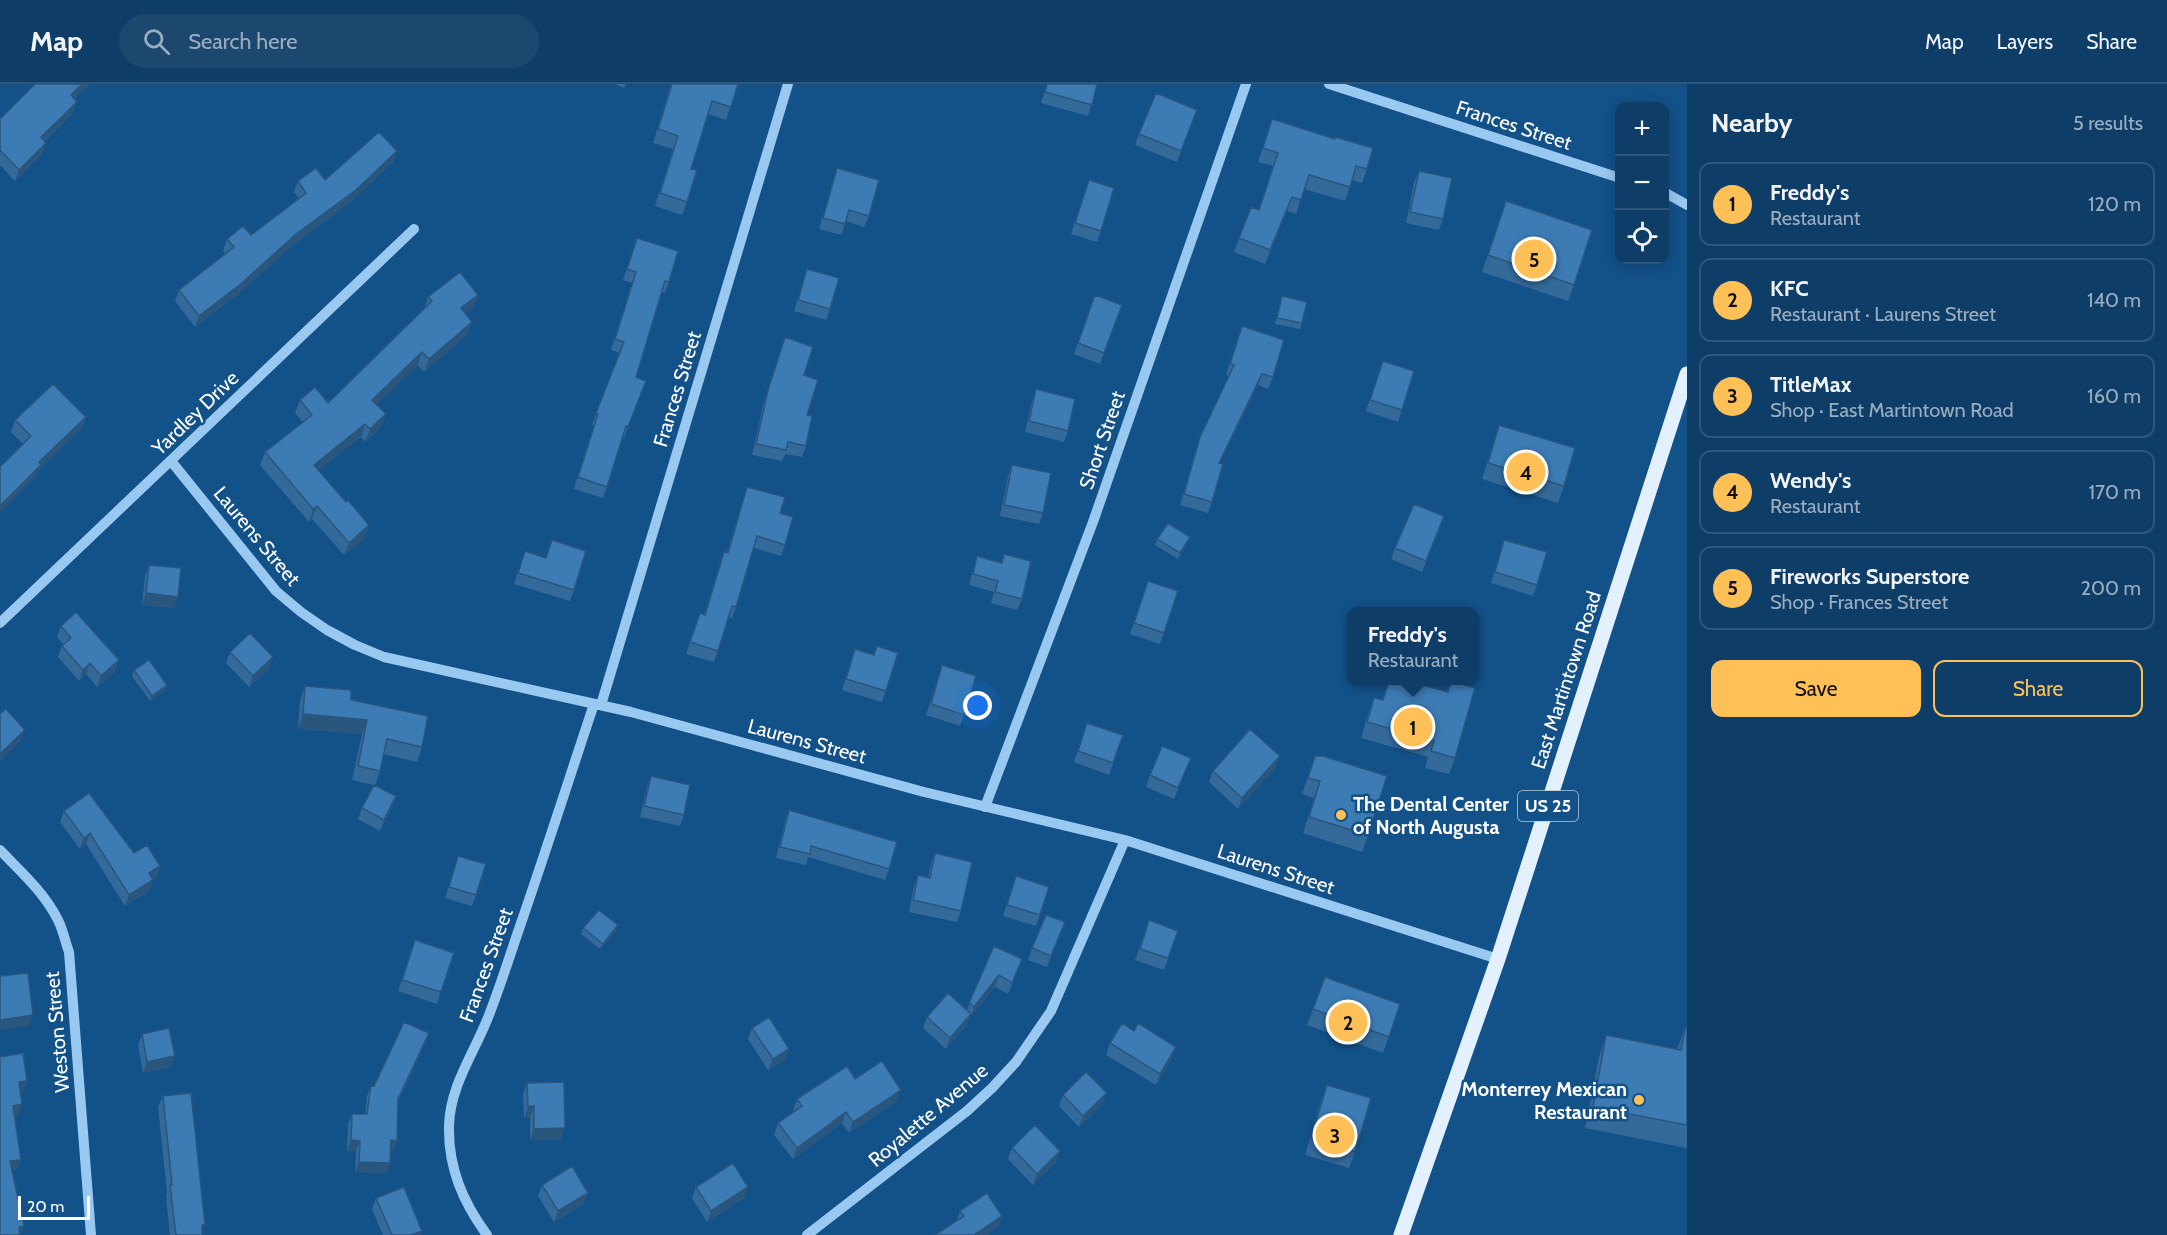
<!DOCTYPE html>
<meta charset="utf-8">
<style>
body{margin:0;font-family:Cabin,sans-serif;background:#1c4870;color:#f1f3f6}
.controls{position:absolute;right:18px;top:18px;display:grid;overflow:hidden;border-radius:12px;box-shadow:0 3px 15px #0003}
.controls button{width:54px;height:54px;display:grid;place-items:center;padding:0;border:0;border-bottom:2px solid #2e567b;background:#0e3d67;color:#f1f3f6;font:30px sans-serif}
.scale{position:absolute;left:18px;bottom:15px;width:72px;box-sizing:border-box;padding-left:6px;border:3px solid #fff;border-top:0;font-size:16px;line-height:21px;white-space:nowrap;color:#fff;-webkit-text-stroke:4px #135189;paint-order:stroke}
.you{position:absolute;left:978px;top:622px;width:21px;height:21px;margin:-15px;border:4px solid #fff;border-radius:50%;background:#1a73e8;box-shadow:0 0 0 9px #1a73e833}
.badge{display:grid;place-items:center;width:39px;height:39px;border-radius:50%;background:#ffc058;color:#111;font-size:20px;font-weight:700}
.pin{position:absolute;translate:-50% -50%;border:3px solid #fff;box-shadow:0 2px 6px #0006}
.popup{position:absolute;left:1347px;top:523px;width:132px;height:78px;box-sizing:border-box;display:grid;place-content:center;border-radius:12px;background:#0e3d67;filter:drop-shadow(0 2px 4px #0005);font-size:20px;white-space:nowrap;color:#9baec0}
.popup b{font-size:22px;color:#f1f3f6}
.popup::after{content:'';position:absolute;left:50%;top:100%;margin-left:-12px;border:12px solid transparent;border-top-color:#0e3d67}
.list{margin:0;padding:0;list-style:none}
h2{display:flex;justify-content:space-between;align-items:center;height:78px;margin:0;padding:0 24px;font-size:26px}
h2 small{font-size:20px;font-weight:400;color:#9baec0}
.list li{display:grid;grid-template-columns:39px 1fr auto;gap:18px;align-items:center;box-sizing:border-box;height:84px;margin:0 12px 12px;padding:0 12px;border:2px solid #2e567b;border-radius:12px}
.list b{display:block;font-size:22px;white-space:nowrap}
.list p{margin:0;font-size:20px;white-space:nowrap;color:#9baec0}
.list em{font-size:20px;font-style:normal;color:#9baec0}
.actions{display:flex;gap:12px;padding:18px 24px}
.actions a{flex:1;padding:14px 0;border:2px solid #ffc058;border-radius:12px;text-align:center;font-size:21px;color:#ffc058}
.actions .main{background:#ffc058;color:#111}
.icon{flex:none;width:33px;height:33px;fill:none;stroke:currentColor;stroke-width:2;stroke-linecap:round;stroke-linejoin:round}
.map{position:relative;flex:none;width:1687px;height:1151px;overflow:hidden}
header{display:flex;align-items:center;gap:36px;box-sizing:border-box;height:84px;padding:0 30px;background:#0e3d67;border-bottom:2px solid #2e567b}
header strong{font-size:28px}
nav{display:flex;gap:33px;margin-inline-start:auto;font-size:21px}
.search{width:420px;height:54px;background:#1c4870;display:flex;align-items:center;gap:15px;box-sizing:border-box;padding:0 21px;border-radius:33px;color:#9baec0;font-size:22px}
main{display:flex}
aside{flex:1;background:#0e3d67}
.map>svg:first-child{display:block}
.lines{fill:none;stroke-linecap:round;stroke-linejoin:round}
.minor{stroke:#99c8f0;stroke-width:10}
.major{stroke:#e2f0ff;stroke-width:15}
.wall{fill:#346a9a}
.shaded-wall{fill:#2a567d}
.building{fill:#3c7bb3;stroke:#2a567d;stroke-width:1.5}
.poi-dot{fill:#ffc058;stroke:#135189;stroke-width:2}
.labels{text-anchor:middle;stroke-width:5;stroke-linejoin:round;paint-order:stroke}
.shield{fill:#135189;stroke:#b8cbdc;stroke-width:1.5}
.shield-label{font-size:18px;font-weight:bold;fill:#fff}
.street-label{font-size:20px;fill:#fff;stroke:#135189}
.poi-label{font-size:20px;font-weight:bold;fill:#fff;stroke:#135189;text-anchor:start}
</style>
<header>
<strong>Map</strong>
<div class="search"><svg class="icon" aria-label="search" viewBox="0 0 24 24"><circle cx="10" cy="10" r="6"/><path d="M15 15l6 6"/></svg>Search here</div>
<nav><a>Map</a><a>Layers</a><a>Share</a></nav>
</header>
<main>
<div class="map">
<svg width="1687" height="1151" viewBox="0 0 1687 1151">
<rect width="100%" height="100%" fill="#135189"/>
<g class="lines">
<path class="minor" d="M1329,0L1620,94
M1664,108L1687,121
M171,377L276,507L301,528L327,546L355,561L384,573L631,628L924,708L1125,756L1498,875
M0,539L414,145
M601,621L788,0
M985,723L1093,438L1246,0
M0,766C21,788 44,808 58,836C63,846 65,857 69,868L91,1151
M487,1151C463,1118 448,1084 449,1042C450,1001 475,968 489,931C500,903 509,874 519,845C545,770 569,695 594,620
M807,1151L967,1027L992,1004L1016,978L1051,927L1125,756"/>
<path class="major" d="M1401,1151L1498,875L1687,290"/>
</g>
<path class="wall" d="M35,0H90L74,15L73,29L45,57L42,70L15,97L0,81V35Z
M615,0H626L624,4Z
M671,0H738L726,36L708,30L691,85L687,118L682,131L655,122L673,65L653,59Z
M1047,0H1097L1088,32L1041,19Z
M1197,26L1177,78L1135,61L1139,50Z
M1272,35L1367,85L1362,99L1352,96L1345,117L1304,105L1296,130L1287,127L1265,180L1234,168L1251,123L1259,126L1273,82L1258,78Z
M397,67L393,78L352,117L292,162L238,210L195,243L175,217L179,206L226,170L223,167L227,155L251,151L299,115L294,108L298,97L325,96Z
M837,84L869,132L864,143L846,137L841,151L819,145Z
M1419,87L1443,135L1439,146L1406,139L1414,98Z
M1089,96L1101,147L1097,158L1071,150Z
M1506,117L1574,201L1568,217L1482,188Z
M637,154L669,198L665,209L662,208L636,293L646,297L624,354L623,353L603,414L574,405L594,341H592L620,269L611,266L632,199L623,196Z
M807,185L830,225L826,236L794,227Z
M478,211L473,224L465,230L467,251L424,288L418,281L376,320L386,330L381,343L365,358L361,353L318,386L365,454L344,471L312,435L309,438L260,381L265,368L303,338L295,329L300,316L328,319L424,225L428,213Z
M1095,211L1122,221L1100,280L1074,270Z
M1282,212L1302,239L1300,245L1275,240Z
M1238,254L1273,293L1268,305L1258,301L1220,379L1212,418L1208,429L1180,421L1196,365L1200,353L1229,292L1226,291Z
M781,264L804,291L807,331L806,362L802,373L785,370L782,377L752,371L764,317Z
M1379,288L1402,326L1398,338L1366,327Z
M1036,305L1068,347L1064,358L1025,348L1032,317Z
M86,333L82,344L39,386L37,392L23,360L11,348L15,336Z
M1499,341L1564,402L1558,419L1482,395Z
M1012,381L1043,429L1039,440L1000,432L1008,392Z
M747,403L780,429L785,461L781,472L754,464L736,523L732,534L729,533L714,578L686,570L700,529L704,531L724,468H727Z
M1440,444L1422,488L1391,475L1395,464Z
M1157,455L1188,458L1178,475L1155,461Z
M552,456L574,506L570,517L514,500L525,467L546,474Z
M1504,456L1537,501L1533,512L1491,499Z
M1004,470L1022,515L1017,526L991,519L994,508L969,501L977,472L1001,479Z
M149,481L178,513L174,524L142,521L145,492Z
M1148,497L1178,507L1160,560L1130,550Z
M61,542L115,588L97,603L86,590L79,597L58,573L62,562L64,561L57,553Z
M877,562L886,607L882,618L842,606L855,565L874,571Z
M230,568L273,573L269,584L249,603L226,579Z
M942,581L964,631L960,642L926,631Z
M134,586L165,607L150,617L132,592Z
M1389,597L1447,608L1451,597L1455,674L1449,690L1425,684L1428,673L1361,654L1368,630L1374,614L1382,616Z
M305,602L351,616L422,663L417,678L383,670L380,687L375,701L392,723L380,747L358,735L362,724L374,701L352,696L362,650L298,645L300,617Z
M1087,639L1123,651L1109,691L1074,678Z
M1280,672L1276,683L1238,725L1209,698L1213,687Z
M1315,672L1368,751L1362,768L1303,749L1314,714L1302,710Z
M1191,674L1174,715L1146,703L1150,691Z
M651,692L684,731L680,742L640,733L647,703Z
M789,726L889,785L885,796L808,773L806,781L776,774L785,737Z
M64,727L134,769L160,782L156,794L153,796L149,807L125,822L86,760L80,765L60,738Z
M935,769L961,827L957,838L909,828L914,802L918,791L928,794L931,780Z
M458,772L476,811L472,822L445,814Z
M1016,792L1040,831L1036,842L1003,832Z
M1149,836L1178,847L1164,886L1135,876Z
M1065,838L1047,883L1028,876L1032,864Z
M583,844L616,847L600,865L581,850Z
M994,862L1022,875L1008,910L995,903L970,933L967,941L946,965L923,944L927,933L967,926Z
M411,867L441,908L437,920L398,907Z
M1325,893L1400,920L1383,969L1307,941Z
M752,944L789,965L785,976L768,986L748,955Z
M1685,944H1687V1064L1585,1044L1599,973L1606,951L1677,965Z
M1134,947L1176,963L1172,974L1156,1001L1106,971L1110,959Z
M429,949L425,960L398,1018L393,1067H390V1079L386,1089L355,1088L356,1067H347L348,1040L352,1030H365L367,1012L371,1001L374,1002Z
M142,950L171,983L143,989L138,961Z
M855,995L897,1017L849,1049L842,1039L793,1075L774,1051L778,1039L794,1028L793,1026L797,1015Z
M527,999L561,1056H530V1034H524L523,1010Z
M1327,1001L1355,1068L1349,1084L1305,1071L1321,1017Z
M1063,1011L1103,1020L1079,1043L1059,1022Z
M163,1012L202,1150V1151H170L166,1113L167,1108L158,1023Z
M1012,1064L1060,1067L1056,1078L1033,1101L1008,1075Z
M542,1101L584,1120L554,1138L538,1112Z
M696,1103L744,1114L707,1138L692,1114Z
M376,1114L422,1147L420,1151H383L372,1125Z
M960,1127L1002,1132L998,1143L957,1137Z"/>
<path class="shaded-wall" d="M82,0H90L67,22L71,11Z
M77,18L73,29L37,64L41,53Z
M46,59L42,70L15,97L19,86Z
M397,67L393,78L352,117L292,162L238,210L195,243L199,232Z
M478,211L473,224L456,237L461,224Z
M472,238L467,251L424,288L429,275Z
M422,268L418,281L368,329L372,316Z
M1262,290L1258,301L1215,390L1219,379Z
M386,330L381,343L365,358L370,345Z
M86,333L82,344L39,386L37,392L0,429V422L39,378Z
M365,340L361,353L309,394L314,381Z
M317,422L312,435L309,438L313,425Z
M369,441L365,454L344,471L349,459Z
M1190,453L1188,458L1178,475L1180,469Z
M146,509L178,513L174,524L142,521Z
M273,573L269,584L249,603L253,592Z
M119,576L115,588L97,603L101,592Z
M90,579L86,590L79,597L83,586Z
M167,601L165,607L150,617L152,612Z
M303,630L367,636L362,650L298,645Z
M25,646L21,657L0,677V670Z
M1280,672L1276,683L1238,725L1242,714Z
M396,712L392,723L380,747L384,736Z
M90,749L86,760L80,765L84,754Z
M160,782L156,794L145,800L149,789Z
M153,796L149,807L125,822L129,811Z
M618,841L616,847L600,865L603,860Z
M999,891L995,903L970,934L974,923Z
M971,930L967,941L946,965L950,954Z
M33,931L29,942L0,946V936Z
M429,949L425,960L394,1026L398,1015Z
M1176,963L1172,974L1156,1001L1160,990Z
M789,965L785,976L768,986L773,975Z
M175,972L171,983L143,989L147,978Z
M27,997L23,1008L14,1009L19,998Z
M901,1006L897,1017L849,1049L853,1038Z
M1107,1009L1103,1020L1079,1043L1083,1032Z
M22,1020L18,1031L9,1033L13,1022Z
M534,1022L530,1034H524L528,1023Z
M846,1028L842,1039L793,1075L797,1064Z
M565,1044L561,1056H530L534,1045Z
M351,1056L360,1057L356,1067H347Z
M391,1056L397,1057L393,1067H387Z
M1060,1067L1056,1078L1033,1101L1037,1090Z
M21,1076L17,1087L6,1088L10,1077Z
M359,1078L390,1079L386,1089L355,1088Z
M748,1103L744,1114L707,1138L711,1127Z
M588,1109L584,1120L554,1138L558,1127Z
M1002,1132L998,1143L987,1151H974Z
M24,1142L21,1151H16L19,1143Z
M422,1147L420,1151H411Z"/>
<path class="building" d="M35,0H82L71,11L77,18L41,53L46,59L19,86L0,66V35Z
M672,0H738L731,23L712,17L691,85L697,86L687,118L660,109L678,52L658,45Z
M1047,0H1097L1092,21L1045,8Z
M1156,9L1197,26L1181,67L1139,50Z
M1272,35L1335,55V53L1373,64L1367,85L1356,82L1350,103L1309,91L1301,116L1292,113L1270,166L1239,154L1251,123L1259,126L1278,69L1263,64Z
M379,48L397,67L356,106L296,150L242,199L199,232L179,206L234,163L227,155L243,142L251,151L306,109L298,97L316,84L325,96Z
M837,84L879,96L869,132L849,126L845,140L823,134Z
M1419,87L1452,94L1443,135L1410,128Z
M1089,96L1114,104L1101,147L1075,139Z
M1506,117L1592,146L1574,201L1488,171Z
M637,154L678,167L669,198L665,197L636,293L646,297L628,343L626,342L607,403L578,393L598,330L596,329L624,258L615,255L636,188L627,185Z
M807,185L839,194L830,225L798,216Z
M460,188L478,211L461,224L472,238L429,275L422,268L372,316L386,330L370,345L365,340L314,381L346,418L348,416L369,441L349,459L317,422L313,425L265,368L312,331L300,316L315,303L328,319L432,217L428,213Z
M1095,211L1122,221L1104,269L1078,259Z
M1282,212L1307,218L1302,239L1277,234Z
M1242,242L1284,256L1273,293L1262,290L1219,379L1223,380L1212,418L1184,410L1200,353L1234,281L1230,280Z
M785,253L813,263L804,291L818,296L807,331L812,332L806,362L788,358L786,366L756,360L768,306Z
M1383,277L1414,287L1402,326L1370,316Z
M53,300L86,333L39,378L41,381L0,422V383L31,352L15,336Z
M1036,305L1075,315L1068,347L1029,337Z
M1499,341L1575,364L1564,402L1488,379Z
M1012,381L1051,389L1043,429L1004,421Z
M747,403L785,413L780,429L793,433L785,461L757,452L736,523L732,522L718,567L690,558L700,529L705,531L724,468L728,469Z
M1414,420L1444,432L1426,477L1395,464Z
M1168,439L1190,453L1180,469L1157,455Z
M552,456L586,467L574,506L518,489L525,467L546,474Z
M1504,456L1547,468L1537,501L1495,488Z
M1004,470L1031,477L1022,515L995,508L998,497L973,490L977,472L1002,479Z
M149,481L181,484L178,513L146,509Z
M1148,497L1178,507L1164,549L1134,539Z
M76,528L119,576L101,592L90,579L83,586L62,562L71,554L61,542Z
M250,549L273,573L253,592L230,568Z
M877,562L898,569L886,607L846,595L855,565L874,571Z
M149,576L167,601L152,612L134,586Z
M942,581L976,592L964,631L931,620Z
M1389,597H1408L1448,608L1451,597L1475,604L1455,674L1431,667L1434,657L1367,638L1374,614L1383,616Z
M305,602L351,606V616L428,632L422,663L387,655L380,687L358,682L367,636L303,630Z
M6,625L25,646L0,670V630Z
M1087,639L1123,651L1113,679L1078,667Z
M1250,645L1280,672L1242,714L1213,687Z
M1162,662L1191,674L1178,704L1150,691Z
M1315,672H1323L1387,692L1368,751L1309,733L1320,697L1308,694Z
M651,692L690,701L684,731L644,722Z
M374,701L396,712L384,736L362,724Z
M89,709L134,769L147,761L160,782L149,789L153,796L129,811L90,749L84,754L64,727Z
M789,726L897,758L889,785L811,762L810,770L780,763Z
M935,769L972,778L961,827L913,816L918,791L930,794Z
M458,772L486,780L476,811L449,803Z
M1016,792L1049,803L1040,831L1007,821Z
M599,826L618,841L603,860L583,844Z
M1046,831L1065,838L1051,872L1032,864Z
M1149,836L1178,847L1168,874L1140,865Z
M415,856L454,869L441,908L402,896Z
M994,862L1022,875L1012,899L999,891L974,923L969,919Z
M28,889L33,931L0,936V892Z
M1325,893L1400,920L1389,953L1313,925Z
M948,909L971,930L950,954L927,933Z
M769,933L789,965L773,975L752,944Z
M404,938L429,949L398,1015L397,1057L391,1056L390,1079L359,1078L360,1057L351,1056L352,1030H367L371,1001L374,1002Z
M1122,939L1134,947L1138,939L1176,963L1160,990L1110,959Z
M169,944L175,972L147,978L142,950Z
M1685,944H1687V1041L1593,1023L1606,951L1681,966Z
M23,969L27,997L19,998L22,1020L13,1022L21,1076L10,1077L24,1142L19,1143L20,1151H0V973Z
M882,977L901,1006L853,1038L846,1028L797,1064L778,1039L802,1022L797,1015L847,982L855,995Z
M1086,988L1107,1009L1083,1032L1063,1011Z
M564,998L565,1044L534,1045V1022L528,1023L527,999Z
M1327,1001L1371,1014L1355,1068L1311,1054Z
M191,1009L205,1141H202V1151H176L170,1101H172L163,1012Z
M1035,1041L1060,1067L1037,1090L1012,1064Z
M733,1079L748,1103L711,1127L696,1103Z
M572,1082L588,1109L558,1127L542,1101Z
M404,1103L422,1147L411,1151H392L376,1114Z
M987,1109L1002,1132L974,1151H935L964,1132L960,1127Z"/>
<g class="poi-dot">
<circle cx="1341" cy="731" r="6"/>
<circle cx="1639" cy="1016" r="6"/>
</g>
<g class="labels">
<rect class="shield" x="1518" y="707" width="60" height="30" rx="4.5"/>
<g class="shield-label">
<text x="1548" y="728">US 25</text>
</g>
<g class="street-label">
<text transform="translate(1514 41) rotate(18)" y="7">Frances Street</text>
<text transform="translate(677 305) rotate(-73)" y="7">Frances Street</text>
<text transform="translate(195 329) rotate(-44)" y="7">Yardley Drive</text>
<text transform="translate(1102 356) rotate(-71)" y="7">Short Street</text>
<text transform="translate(257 452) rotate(50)" y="7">Laurens Street</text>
<text transform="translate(1566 596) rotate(-72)" y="7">East Martintown Road</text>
<text transform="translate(807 657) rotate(15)" y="7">Laurens Street</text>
<text transform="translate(1276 785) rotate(18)" y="7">Laurens Street</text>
<text transform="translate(486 881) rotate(-70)" y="7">Frances Street</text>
<text transform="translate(57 948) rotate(-95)" y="7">Weston Street</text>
<text transform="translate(928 1031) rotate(-40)" y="7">Royalette Avenue</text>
</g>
<g class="poi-label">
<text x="1353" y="727">The Dental Center<tspan x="1353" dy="23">of North Augusta</tspan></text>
<text x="1627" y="1012" text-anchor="end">Monterrey Mexican<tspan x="1627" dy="23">Restaurant</tspan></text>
</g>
</g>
</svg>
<div class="controls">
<button>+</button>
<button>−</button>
<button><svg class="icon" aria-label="locate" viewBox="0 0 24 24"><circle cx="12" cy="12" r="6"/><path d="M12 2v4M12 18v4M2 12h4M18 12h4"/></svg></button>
</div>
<div class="scale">20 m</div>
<div class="you"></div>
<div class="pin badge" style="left:1413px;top:643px">1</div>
<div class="popup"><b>Freddy's</b>Restaurant</div>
<div class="pin badge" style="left:1348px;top:938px">2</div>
<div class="pin badge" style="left:1335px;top:1051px">3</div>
<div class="pin badge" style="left:1526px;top:388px">4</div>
<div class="pin badge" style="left:1534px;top:175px">5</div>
</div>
<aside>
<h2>Nearby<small>5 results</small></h2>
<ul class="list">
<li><span class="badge">1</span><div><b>Freddy's</b><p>Restaurant</p></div><em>120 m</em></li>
<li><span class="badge">2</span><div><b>KFC</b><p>Restaurant · Laurens Street</p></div><em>140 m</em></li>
<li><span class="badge">3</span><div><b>TitleMax</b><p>Shop · East Martintown Road</p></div><em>160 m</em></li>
<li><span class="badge">4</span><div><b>Wendy's</b><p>Restaurant</p></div><em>170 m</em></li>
<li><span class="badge">5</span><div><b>Fireworks Superstore</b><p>Shop · Frances Street</p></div><em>200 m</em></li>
</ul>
<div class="actions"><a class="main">Save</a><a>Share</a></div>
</aside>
</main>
